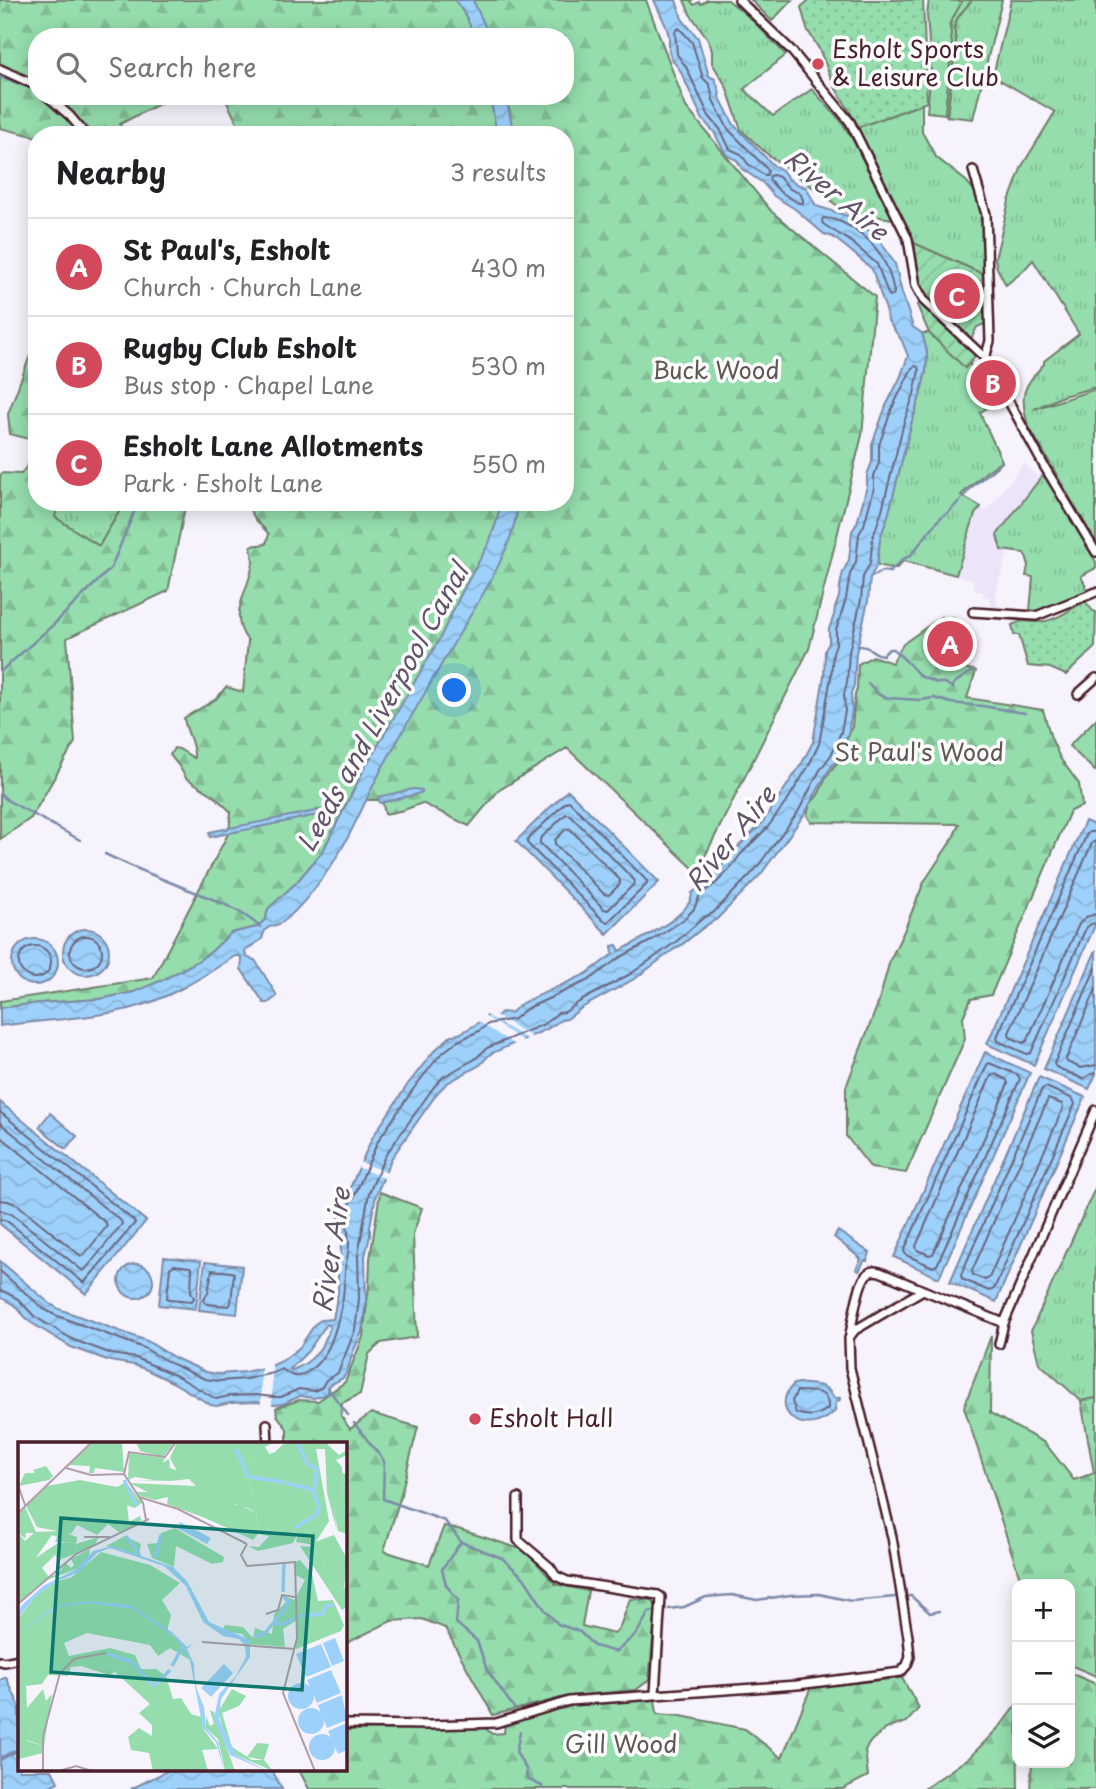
<!DOCTYPE html>
<meta charset="utf-8">
<style>
body{margin:0;font-family:"Playpen Sans",sans-serif;background:#f2f2f2;color:#202124}
.controls{position:absolute;right:21px;bottom:21px;display:grid;overflow:hidden;border-radius:14px;box-shadow:0 4px 18px #0003}
.controls button{width:63px;height:63px;display:grid;place-items:center;padding:0;border:0;border-bottom:2px solid #e0e0e0;background:#fff;color:#202124;font:35px sans-serif}
.you{position:absolute;left:455px;top:691px;width:24px;height:24px;margin:-18px;border:5px solid #fff;border-radius:50%;background:#1a73e8;box-shadow:0 0 0 10px #1a73e833}
.badge{display:grid;place-items:center;width:46px;height:46px;border-radius:50%;background:#d1495b;color:#fff;font-size:23px;font-weight:700}
.pin{position:absolute;translate:-50% -50%;border:4px solid #fff;box-shadow:0 2px 7px #0006}
.list{margin:0;padding:0;list-style:none}
h2{display:flex;justify-content:space-between;align-items:center;height:91px;margin:0;padding:0 28px;font-size:30px}
h2 small{font-size:23px;font-weight:400;color:#757577}
.list li{display:grid;grid-template-columns:46px 1fr auto;gap:21px;align-items:center;box-sizing:border-box;height:98px;padding:0 28px;border-top:2px solid #e0e0e0}
.list b{display:block;font-size:26px;white-space:nowrap}
.list p{margin:0;font-size:23px;white-space:nowrap;color:#757577}
.list em{font-size:23px;font-style:normal;color:#757577}
.icon{flex:none;width:38px;height:38px;fill:none;stroke:currentColor;stroke-width:2;stroke-linecap:round;stroke-linejoin:round}
.map{position:relative;flex:none;width:1096px;height:1789px;overflow:hidden}
.search{position:absolute;background:#fff;box-shadow:0 4px 18px #0003;left:28px;top:28px;width:546px;height:77px;display:flex;align-items:center;gap:18px;box-sizing:border-box;padding:0 24px;border-radius:28px;color:#757577;font-size:26px}
.panel{position:absolute;background:#fff;box-shadow:0 4px 18px #0003;left:28px;top:126px;width:546px;height:385px;border-radius:28px}
.map>svg:first-child{display:block}
.built{fill:#ece5fa}
.grass{fill:url(#grass-tufts);stroke:#707e6c;stroke-width:2}
.forest{fill:url(#forest-firs);stroke:#707e6c;stroke-width:2}
.park{fill:url(#park-dots);stroke:#707e6c;stroke-width:2}
.garden{fill:url(#garden-furrows);stroke:#707e6c;stroke-width:2}
.pitch{fill:#95ddad;stroke:#707e6c;stroke-width:2}
.water{fill:url(#water-waves);stroke:#7c8aa8;stroke-width:2;fill-rule:evenodd}
.pier{fill:#f6f3fd}
.lines{fill:none;stroke-linecap:round;stroke-linejoin:round}
.shore{stroke:#6b667e;stroke-width:2}
.stream{stroke:#7c8aa8;stroke-width:2.5}
.street-casing{stroke:#4a1f2b;stroke-width:12}
.street{stroke:#fff;stroke-width:7}
.poi-dot{fill:#d1495b;stroke:#fff;stroke-width:2.5}
.labels{text-anchor:middle;stroke-width:7;stroke-linejoin:round;paint-order:stroke}
.poi-label{font-size:24px;fill:#4a1f2b;stroke:#fff;text-anchor:start}
.park-label{font-size:24px;fill:#605852;stroke:#fff}
.water-label{font-size:26px;font-style:italic;fill:#635469;stroke:#fff}
.inset-river{fill:none;stroke:#9dd1fb;stroke-width:3.5}
.inset-road{fill:none;stroke:#b19ea9;stroke-width:2}
.view{fill:#0f766e;fill-opacity:0.15;stroke:#0f766e;stroke-width:3.5}
.inset-edge{fill:none;stroke:#4a1f2b;stroke-width:3.5}
</style>
<div class="map">
<svg width="1096" height="1789" viewBox="0 0 1096 1789">
<defs>
<pattern id="grass-tufts" width="24" height="20" patternUnits="userSpaceOnUse" patternTransform="scale(1.75)"><rect width="24" height="20" fill="#95ddad"/><path d="M3 7l-1-3M5 7V3M7 7l1-3M15 17l-1-3M17 17v-4M19 17l1-3" fill="none" stroke="#82bd95"/></pattern>
<pattern id="forest-firs" width="22" height="20" patternUnits="userSpaceOnUse" patternTransform="scale(1.75)"><rect width="22" height="20" fill="#95ddad"/><path d="M5 1l3.5 6h-7zM16 11l3.5 6h-7z" fill="#82bd95"/></pattern>
<pattern id="park-dots" width="8" height="8" patternUnits="userSpaceOnUse" patternTransform="scale(1.75)"><rect width="8" height="8" fill="#95ddad"/><path d="M2 2h.1M6 6h.1" fill="none" stroke="#82bd95" stroke-width="1.8" stroke-linecap="round"/></pattern>
<pattern id="garden-furrows" width="10" height="10" patternUnits="userSpaceOnUse" patternTransform="scale(1.75)"><rect width="10" height="10" fill="#95ddad"/><path d="M-1 1l2-2M0 10L10 0M9 11l2-2" fill="none" stroke="#82bd95"/></pattern>
<pattern id="water-waves" width="16" height="10" patternUnits="userSpaceOnUse" patternTransform="scale(1.75)"><rect width="16" height="10" fill="#9dd1fb"/><path d="M0 5q4-4 8 0t8 0" fill="none" stroke="#89b3d7"/></pattern>
</defs>
<rect width="100%" height="100%" fill="#f6f3fd"/>
<filter id="ink" filterUnits="userSpaceOnUse"><feTurbulence type="fractalNoise" baseFrequency=".0143" numOctaves="2"/><feDisplacementMap in="SourceGraphic" scale="14" xChannelSelector="R" yChannelSelector="G"/><feConvolveMatrix kernelMatrix="1 2 1 2 8 2 1 2 1" color-interpolation-filters="sRGB"/></filter>
<g filter="url(#ink)">
<path class="built" d="M1024,463L1039,479L997,535L1001,549L1008,552L996,593L997,608H992V606H989V597H984L983,591H975L973,580L956,575L975,513L981,507L986,511Z"/>
<path class="grass" d="M684,0H693L691,1L694,5L699,2L701,4L707,0H728L749,17L786,55L744,89L773,116L812,89L841,121L854,142L893,219L846,212L766,153L741,130L726,86L712,63V51L708,39L690,14Z
M929,0L963,1L950,23L952,44L945,114L927,112L931,69L927,15Z
M972,0H1002L973,119L947,116L956,40C951,20 960,15 972,0Z
M1011,0H1096V387L1063,396L1034,409L1096,389V543L1028,425C1019,394 1023,387 1044,364V361L1079,334L1033,260L1022,272L1006,285L997,268L995,259L1009,201L1022,166L1055,112L993,76Z
M922,104V132L936,157L966,181L974,190L978,198L984,236L985,275L914,243C908,225 898,210 890,194C880,172 871,151 858,130L859,127Z
M922,333H929L965,367L969,363L991,396L986,400L989,406L980,413L1002,461L987,471L961,495L981,507L975,514L956,575L903,561L896,569L877,565L880,538L889,512L911,424L920,396L926,371L927,352Z
M1042,476L1048,480L1096,562V568L1081,576L1088,591C1073,599 1046,612 1030,611L1033,577L1026,576C1028,566 1030,561 1024,553L1001,550L997,535Z
M58,502H123L122,507L99,546L54,517Z
M1096,1186V1398L1081,1401L1039,1363L1031,1331Z"/>
<path class="forest" d="M0,0H646L686,107L772,212L875,297L862,435L809,649L697,872L567,748L498,791L469,826L422,803L404,810L385,814L382,800H348L323,851L297,882L268,909L266,919L257,927L231,933L212,951L198,961L163,980L134,992L100,999L40,1003L0,1008V1001L153,978L229,832L231,812L213,795L186,778L179,766L170,755L174,748L179,749L194,758C195,743 186,733 184,718L216,699L226,687L243,692L248,641C226,613 250,591 253,562C253,557 251,551 251,546L266,544L269,534L255,519L246,502H565V135H243L224,96H565V37H37V96H174L120,124L125,135H37V137L0,128Z
M963,0H972C960,15 951,20 956,40L947,116L945,114L952,44L950,23Z
M37,337V448L29,439L10,434L8,414Z
M37,452V502H58L55,517L99,546L122,507L123,502H186L168,591L67,638L75,742L31,818L0,839V476L2,473L21,474Z
M941,617L942,621L953,617L955,620L934,637L946,663L976,671L967,698L1043,710L1051,738L1060,758L1079,784L1082,806L1070,811L991,995L971,999L963,1017L965,1039L906,1173L871,1168L846,1136V1087L879,1001L890,960L904,931L924,882L953,838L959,824L811,822L807,815L810,804L818,795L826,778L838,761L852,727L855,695L857,689L858,664L873,656L892,663L903,644Z
M380,1192L422,1208L413,1234L417,1337L381,1343L369,1354L360,1394L342,1403L341,1416L350,1429L371,1413L418,1427L400,1498L384,1551L429,1565L444,1526L458,1529L527,1551L555,1584L588,1591L582,1626L614,1634L619,1629L630,1599L652,1600L656,1606L649,1680L636,1690L569,1696L493,1715L445,1628L422,1619L391,1621L345,1644V1444H287V1429L277,1415L276,1408L299,1400L318,1401L345,1382L363,1337L369,1286L370,1259Z
M991,1336L990,1413L1045,1443L1074,1480L1094,1473L1081,1401L1096,1398V1676L1070,1665V1584H1022L964,1407Z
M1070,1673L1096,1684V1789H1030L1032,1763H1070Z
M902,1678L919,1708L907,1722L886,1729L871,1741L865,1750L868,1776L843,1789H309L299,1770H345V1730L485,1728L492,1734L504,1733L505,1723L572,1705L655,1699L657,1714L681,1716L745,1729L782,1758L811,1687Z
M1017,1704L1018,1789H924L970,1757L1001,1725Z"/>
<path class="park" d="M809,0H923L927,102L859,127L835,87L819,49L807,29L801,7Z
M1085,601L1093,611L1096,612L1095,647L1066,675L1050,668L1028,666L1019,635H1014L1012,625C1026,618 1026,623 1039,622C1056,621 1071,609 1085,601Z"/>
<path class="garden" d="M914,243L985,275L987,323L977,327L971,339L931,300L920,282Z
M921,303L935,319L977,355L965,368L929,333L917,305Z"/>
<path class="pitch" d="M751,0H792L772,21Z
M1096,719V770L1095,771L1069,746Z"/>
<path class="water" d="M455,0H473L490,37H474L467,18Z
M654,0H676L682,19L698,38L709,76L715,79L720,93L719,96L734,125L773,165L782,170L788,178L794,183L806,187L816,206L848,216L865,227L881,242L895,264L902,293L913,327L922,333L927,352L926,371L920,396L911,424L889,512L880,539L877,565L870,578L868,601L856,653L854,685L851,694L852,711L848,734L837,759L827,773L804,815L761,874L717,919C700,927 689,942 673,950L636,978L583,1007L567,1019L561,1020L547,1029L490,1054L480,1065L447,1083L438,1092L391,1159L376,1195L370,1226V1236L365,1256L366,1300L362,1332L353,1352L347,1372L343,1378L330,1385L327,1394L314,1398L300,1396L283,1404L273,1405L257,1402L230,1403L217,1406L211,1405L174,1383L145,1369L134,1365L110,1361L71,1347L30,1322L14,1305L0,1297V1261L49,1303L59,1309L147,1341L175,1358L206,1372L218,1374L245,1372L271,1366L282,1361L300,1347L315,1324L321,1320L333,1319L338,1292V1267L341,1252L340,1228L338,1224L341,1206L340,1200L342,1196L347,1195L372,1138L408,1084L434,1051L452,1035L459,1034L475,1025L487,1016H498L502,1012L511,1013L522,1003L586,974L613,954L612,946L617,945L620,951C638,940 692,916 692,893L710,879L735,850L762,823L802,763L813,742L824,676L825,650L829,643V629L834,615L835,608L839,597L840,586L843,572L849,560L852,531L857,523L867,486V475L872,462V444L886,406L900,378L908,356L902,341L888,321L887,313L872,269L846,247L833,237L824,234L795,209L774,196L763,183L742,169L737,160L728,156L725,153L714,132L703,120L680,70L671,58L669,51V36L666,26ZM326,1325H329L330,1327C324,1347 312,1363 292,1370L290,1369L308,1351Z
M490,96H506L514,135H497Z
M501,502H518C515,548 478,602 455,641C430,684 405,727 381,770C363,805 349,841 326,873C314,890 300,908 284,921C273,930 266,921 262,939L246,950L245,953L248,958L255,960L276,994V997L268,1003H264L241,969L242,960L240,956H235C203,977 167,1000 129,1009C87,1019 43,1020 0,1026V1008L40,1003L100,999L134,992L163,980L198,961L212,951L231,933L257,927L266,919L268,909L297,882L323,851L363,771L440,638L462,592L489,543L497,520Z
M413,789L422,790V792L414,795L380,803L378,797Z
M568,790L659,882L607,934L516,841Z
M336,807L337,811L210,837L209,832Z
M1085,821L1096,826V923L1034,1065L987,1044Z
M63 952a23 23 0 1 1 46 0a23 23 0 1 1-46 0Z
M12 962a23 23 0 1 1 46 0a23 23 0 1 1-46 0Z
M1096,950V1074L1089,1089L1044,1069Z
M985,1052L1030,1073L939,1278L894,1257Z
M1039,1077L1085,1097L996,1302L950,1282Z
M0,1102L146,1221L86,1294L0,1224Z
M50,1113L77,1136L66,1149L39,1127Z
M838,1231L870,1253L867,1261H864L859,1271L856,1269L861,1259L834,1237Z
M164,1257L201,1261L196,1309L159,1305Z
M205,1262L242,1266L237,1314L199,1310Z
M119 1281a17 17 0 1 1 34 0a17 17 0 1 1-34 0Z
M799,1383C814,1386 826,1382 834,1398H840V1400L836,1402L835,1411C804,1442 767,1409 794,1384Z
M6,1677L19,1705V1748L0,1758V1680Z
M19,1750V1770H52L58,1782L44,1789H0V1760Z
M169,1770H272L282,1789H131Z"/>
<path class="pier" d="M489,1013H492L535,1039L530,1041L486,1015Z
M483,1015L526,1043L518,1047L476,1020Z
M357,1161L388,1173L386,1179L355,1166Z
M272,1362V1408L261,1406V1365Z"/>
<g class="lines">
<path class="shore" d="M679,28L692,42L703,78L710,85L713,100L728,129L768,170L767,175H764L748,164L741,154L730,149L720,129L709,116L686,67L677,54L675,31Z
M773,175L779,177L790,189L800,193L803,200V203H798L779,191L769,179L770,176Z
M823,218C836,218 843,223 854,229C878,244 889,265 894,292L893,295L890,296L888,294L877,264L850,241L823,224L822,221Z
M569,801L647,881V884L608,922L604,921L527,843L528,839L566,802Z
M566,814L570,815L635,881L634,884L608,910L604,909L540,843V839Z
M566,829H570L620,880V884L609,895L604,894L555,844V840Z
M1096,832H1089L1087,834L997,1037L998,1041L1027,1054L1031,1053L1086,928L1091,924L1096,923
M1096,841L1092,843L1009,1033L1010,1037L1023,1043L1027,1041L1079,924L1086,917L1096,914
M70 952a16 16 0 1 1 32 0a16 16 0 1 1-32 0Z
M19 962a16 16 0 1 1 32 0a16 16 0 1 1-32 0Z
M1096,967L1054,1064L1056,1067L1083,1079L1091,1074L1096,1073
M1096,989L1066,1059L1067,1062L1081,1068L1096,1065
M989,1063L1018,1075L1020,1079L937,1265L933,1267L906,1255L904,1251L987,1065Z
M995,1074L1007,1080L1008,1084L933,1254L929,1255L917,1250L916,1246L991,1076Z
M1046,1087L1073,1099L1075,1104L994,1289L989,1291L962,1279L961,1275L1042,1089Z
M1048,1099L1062,1104L1063,1108L989,1278L985,1280L973,1275L972,1271Z
M0,1112L133,1220L135,1223L84,1283L7,1221L0,1219
M0,1123L121,1221L122,1224L86,1269L83,1271L12,1214L0,1210
M0,1136L106,1223L107,1226L84,1255L81,1256L18,1205L8,1201L0,1200
M174,1265L190,1267L192,1269L191,1291L194,1298L192,1301L170,1299L167,1298L170,1268Z
M212,1270L231,1272L234,1273L231,1303L229,1306L207,1304L204,1302V1299L208,1292Z
M0,1271L44,1309L55,1315L144,1348L172,1364L205,1379L219,1381L246,1379L273,1373L282,1369C293,1378 297,1379 310,1370C326,1358 332,1342 337,1324C343,1304 344,1291 345,1270C346,1261 349,1253 349,1243C348,1227 342,1210 354,1197L378,1141L414,1088L439,1056L456,1042L479,1031L488,1024L514,1019L526,1009L589,980L619,958L651,941L683,920L694,909L700,895L715,884L729,870L741,854L767,828L787,801L808,767L819,744L831,677L833,652L836,644V630L846,599L850,574L856,562L859,534L864,525L874,488V476L879,462V445L892,408L912,368L915,366L918,367L919,370L914,394L904,422L882,510L873,537L870,563L863,577L861,600L849,652L847,683L844,694L845,711L841,732L831,755L820,770L798,812L755,870L713,913L703,918L677,941L632,973L579,1002L565,1012L558,1013L544,1024L487,1048L475,1059L443,1077L433,1088L385,1156L369,1193L358,1255L359,1299L355,1330L338,1373L326,1380L322,1387L314,1391L299,1389L281,1397H273L256,1395L229,1396L216,1399L177,1376L147,1363L136,1358L112,1354L74,1340L35,1317L18,1299L5,1292L0,1291
M797,1391C811,1392 829,1388 828,1408C818,1417 808,1417 796,1413L792,1401Z"/>
<path class="stream" d="M0,77L33,89L37,92
M68,119L79,135
M870,578L882,571L890,572L903,559L910,556L940,518L950,511L974,485L1002,462
M858,646C873,646 871,654 883,655L889,649H893L906,661L920,676L937,683H945L953,688V684L972,671
M0,672L52,626L111,568L138,502
M868,683L879,695L888,698L921,700L934,698L951,703L982,706L1025,713
M0,793L7,800L80,840
M105,854C132,867 159,878 187,889C212,899 239,908 260,927
M327,1387L348,1415
M354,1423L384,1461L383,1499L445,1521L461,1542L502,1558L524,1578L545,1610L558,1624L580,1632L594,1646L616,1652L637,1633L649,1612L655,1611
M461,1542L442,1569L446,1585L458,1600L456,1623L477,1641L487,1670L514,1708
M909,1596H911L930,1613L939,1611
M669,1609L684,1607L706,1597L732,1595L757,1600L790,1595L819,1594L851,1601L895,1597
M520,1732L516,1752L526,1769L527,1779L542,1786V1789"/>
<defs>
<path id="street" d="M739,0L791,50L850,122L908,239L916,286L924,301L985,358L1044,466L1096,552
M0,69L33,84L37,87
M47,96L70,116L86,135
M973,170L986,214L990,341L985,358
M973,612L1036,616L1096,592
M1078,694L1096,678
M850,1334C853,1321 858,1279 869,1273C873,1270 876,1271 880,1272L923,1290
M999,1344L1004,1323L1096,1110
M267,1424L268,1444
M518,1498V1540L550,1567L556,1576L567,1581L658,1595L661,1597L655,1694
M0,1661L4,1662L19,1659
M345,1724L430,1725L496,1723L569,1701L797,1685L901,1672L907,1665L910,1657L908,1637L892,1537L850,1368L849,1338L855,1330L923,1290L1004,1323"/>
</defs>
<use href="#street" class="street-casing"/>
<use href="#street" class="street"/>
</g>
</g>
<g class="poi-dot">
<circle cx="818" cy="64" r="7"/>
<circle cx="475" cy="1419" r="7"/>
</g>
<g class="labels">
<g class="poi-label">
<text x="832" y="58">Esholt Sports<tspan x="832" dy="28">&amp; Leisure Club</tspan></text>
<text x="489" y="1427">Esholt Hall</text>
</g>
<g class="park-label">
<text x="716" y="379">Buck Wood</text>
<text x="919" y="761">St Paul's Wood</text>
<text x="621" y="1753">Gill Wood</text>
</g>
<g class="water-label">
<text transform="translate(836 195) rotate(40)" y="9">River Aire</text>
<text transform="translate(383 708) rotate(-61)" y="9">Leeds and Liverpool Canal</text>
<text transform="translate(731 839) rotate(-51)" y="9">River Aire</text>
<text transform="translate(332 1250) rotate(-81)" y="9">River Aire</text>
</g>
</g>
<g transform="translate(18 1442)">
<rect width="329" height="329" fill="#f6f3fd"/>
<path d="M76,0H104L106,30L77,26L76,31H71L72,24L50,23ZM118,0H157L145,15L122,9ZM159,0H257L247,5L252,13L224,23L236,55L159,29L152,16ZM111,11L147,16L136,38L117,35L110,38ZM28,24L35,34L31,38L1,44L7,31H17L15,28ZM324,31L329,32V92L320,89L316,71L325,47ZM62,38L99,45L108,40L124,61L117,66L109,63L111,80L122,74L124,80L101,90L90,82L79,93L59,83L53,92L19,85L8,64L29,44ZM220,62L238,71L240,92L235,98L187,76V72ZM7,65L18,90L42,89L59,95L58,102L81,95L76,104L59,111L56,101L37,100L39,95L34,93L17,117L31,135L40,132L48,121L53,126L56,123L53,117L72,107L71,114L58,127L29,138L0,161V91L7,99L16,91H8L7,97L0,90V73ZM316,93L329,117L326,147L316,141L294,101ZM107,94L123,102L121,113L88,104ZM81,214H90L110,222L106,228L77,222ZM8,284L15,289L9,299L26,304L25,311L1,317V297ZM239,301L251,302L246,318L229,315Z" fill="#95ddad"/>
<path d="M267,0H307L321,13L329,8V13L318,18L324,25L325,47L316,71L319,89L309,51L307,7H298L311,79L296,103L278,100L280,91L275,101L240,109L230,104L241,105L251,94L240,92L238,71L230,66L217,62L211,72L197,76L187,72V76L149,62L150,55L137,58L122,54L119,50H130L111,41L178,44L171,37L153,39L115,38H136L141,23L151,17L152,26L236,55L224,23L257,10ZM157,86L206,115L205,120L194,122L158,104L156,125L134,116L129,102L140,101L143,91ZM282,104L297,105L316,141L326,147L329,141V165L324,168ZM83,110L132,123L162,141L144,158L153,173L149,189L166,203L174,221L186,288L200,307L184,308L190,329H135L131,311L113,308L110,295L121,286L134,294V283L121,271L132,262L97,230L91,233L63,224L53,225L50,234L30,233L24,242L8,244L9,266L25,247L28,259L34,252L26,304L9,298L15,289L8,284L0,306V177L17,155L37,140L54,135ZM69,191L132,203L140,214L152,206L172,218L183,275L173,272L163,256L155,257L148,234L138,227H123L117,213L92,206L51,214L46,201ZM81,214H90L110,222L106,228L78,222ZM282,118L294,132L300,159L315,158L326,183L323,189L278,207V155L287,138L278,133L277,120ZM264,154L277,158L279,178L265,187L267,205L232,202L224,192L204,189L207,183L225,185L235,196L237,186L254,192L256,172L268,160ZM214,247L228,254L221,264L204,271L214,305L234,318H246L255,329L218,313L209,300L200,270ZM192,268L196,270L217,329H207L200,297L188,286V274L192,284L196,282Z" fill="#95ddad" fill-rule="evenodd"/>
<path d="M40,101H56L59,111L41,118L37,113L24,126L16,117Z" fill="#95ddad"/>
<path d="M162,80L193,96L189,102L159,86ZM94,104L155,125L169,139L191,180L232,198V215L203,257L201,277L218,313L249,329L212,313L196,276L201,252L218,234L228,215L227,204L221,197L205,194L185,180L168,144L146,124L92,106L79,111L61,130L39,139L17,155L0,176L3,164L25,144L57,128L75,109ZM71,159L112,163L154,190L169,205L176,201L169,207L176,222L177,243L186,265L188,286L200,300L206,329L198,300L185,286L172,217L155,193L150,191L152,209L150,190L114,167L71,161L40,165L0,191L37,164ZM317,196L326,219L314,224L305,201ZM303,202L313,225L288,235L278,212ZM206,222L215,231L193,255L183,246ZM313,228L323,251L299,261L289,238ZM270 254a13 13 0 1 1 26 0a13 13 0 1 1-26 0ZM324,253L329,278L309,286L300,263ZM280 279a13 13 0 1 1 26 0a13 13 0 1 1-26 0ZM329,281V308L320,312L310,289ZM291 305a13 13 0 1 1 26 0a13 13 0 1 1-26 0Z" fill="#9dd1fb"/>
<path class="inset-river" d="M218,7L230,35M231,35L266,40M106,38L119,64M268,41L296,48M277,86L299,72L301,64L296,50L299,27L289,22L279,0M108,94L122,114M137,115L143,93M265,150L266,121M281,174L304,172L308,164L315,163M255,181L265,182L277,176M236,195L247,191L266,168L271,160L266,155M90,212L114,220L135,244M154,224L165,204M137,243L152,228"/>
<path class="inset-road" d="M48,26L73,33L106,32L125,61L128,78M106,32L111,10L147,15L158,0M0,43L7,63M121,55L160,67L229,102M0,71L74,0M66,95H92M229,102L223,113L229,124L277,120L279,196L265,251L297,329M0,162L58,112L131,77M248,172L260,168L264,153L277,155M184,200L277,207M25,329V294L42,231L56,217L88,211M41,329L58,324L74,329"/>
<path class="view" d="M43,76L295,94L284,248L33,230Z"/>
<rect width="329" height="329" class="inset-edge"/>
</g>
</svg>
<div class="controls">
<button>+</button>
<button>−</button>
<button><svg class="icon" aria-label="layers" viewBox="0 0 24 24"><path d="M12 4l9 5-9 5-9-5zM3 14l9 5 9-5"/></svg></button>
</div>
<div class="you"></div>
<div class="pin badge" style="left:950px;top:644px">A</div>
<div class="pin badge" style="left:993px;top:383px">B</div>
<div class="pin badge" style="left:957px;top:296px">C</div>
<div class="search"><svg class="icon" aria-label="search" viewBox="0 0 24 24"><circle cx="10" cy="10" r="6"/><path d="M15 15l6 6"/></svg>Search here</div>
<section class="panel">
<h2>Nearby<small>3 results</small></h2>
<ul class="list">
<li><span class="badge">A</span><div><b>St Paul's, Esholt</b><p>Church · Church Lane</p></div><em>430 m</em></li>
<li><span class="badge">B</span><div><b>Rugby Club Esholt</b><p>Bus stop · Chapel Lane</p></div><em>530 m</em></li>
<li><span class="badge">C</span><div><b>Esholt Lane Allotments</b><p>Park · Esholt Lane</p></div><em>550 m</em></li>
</ul>
</section>
</div>
